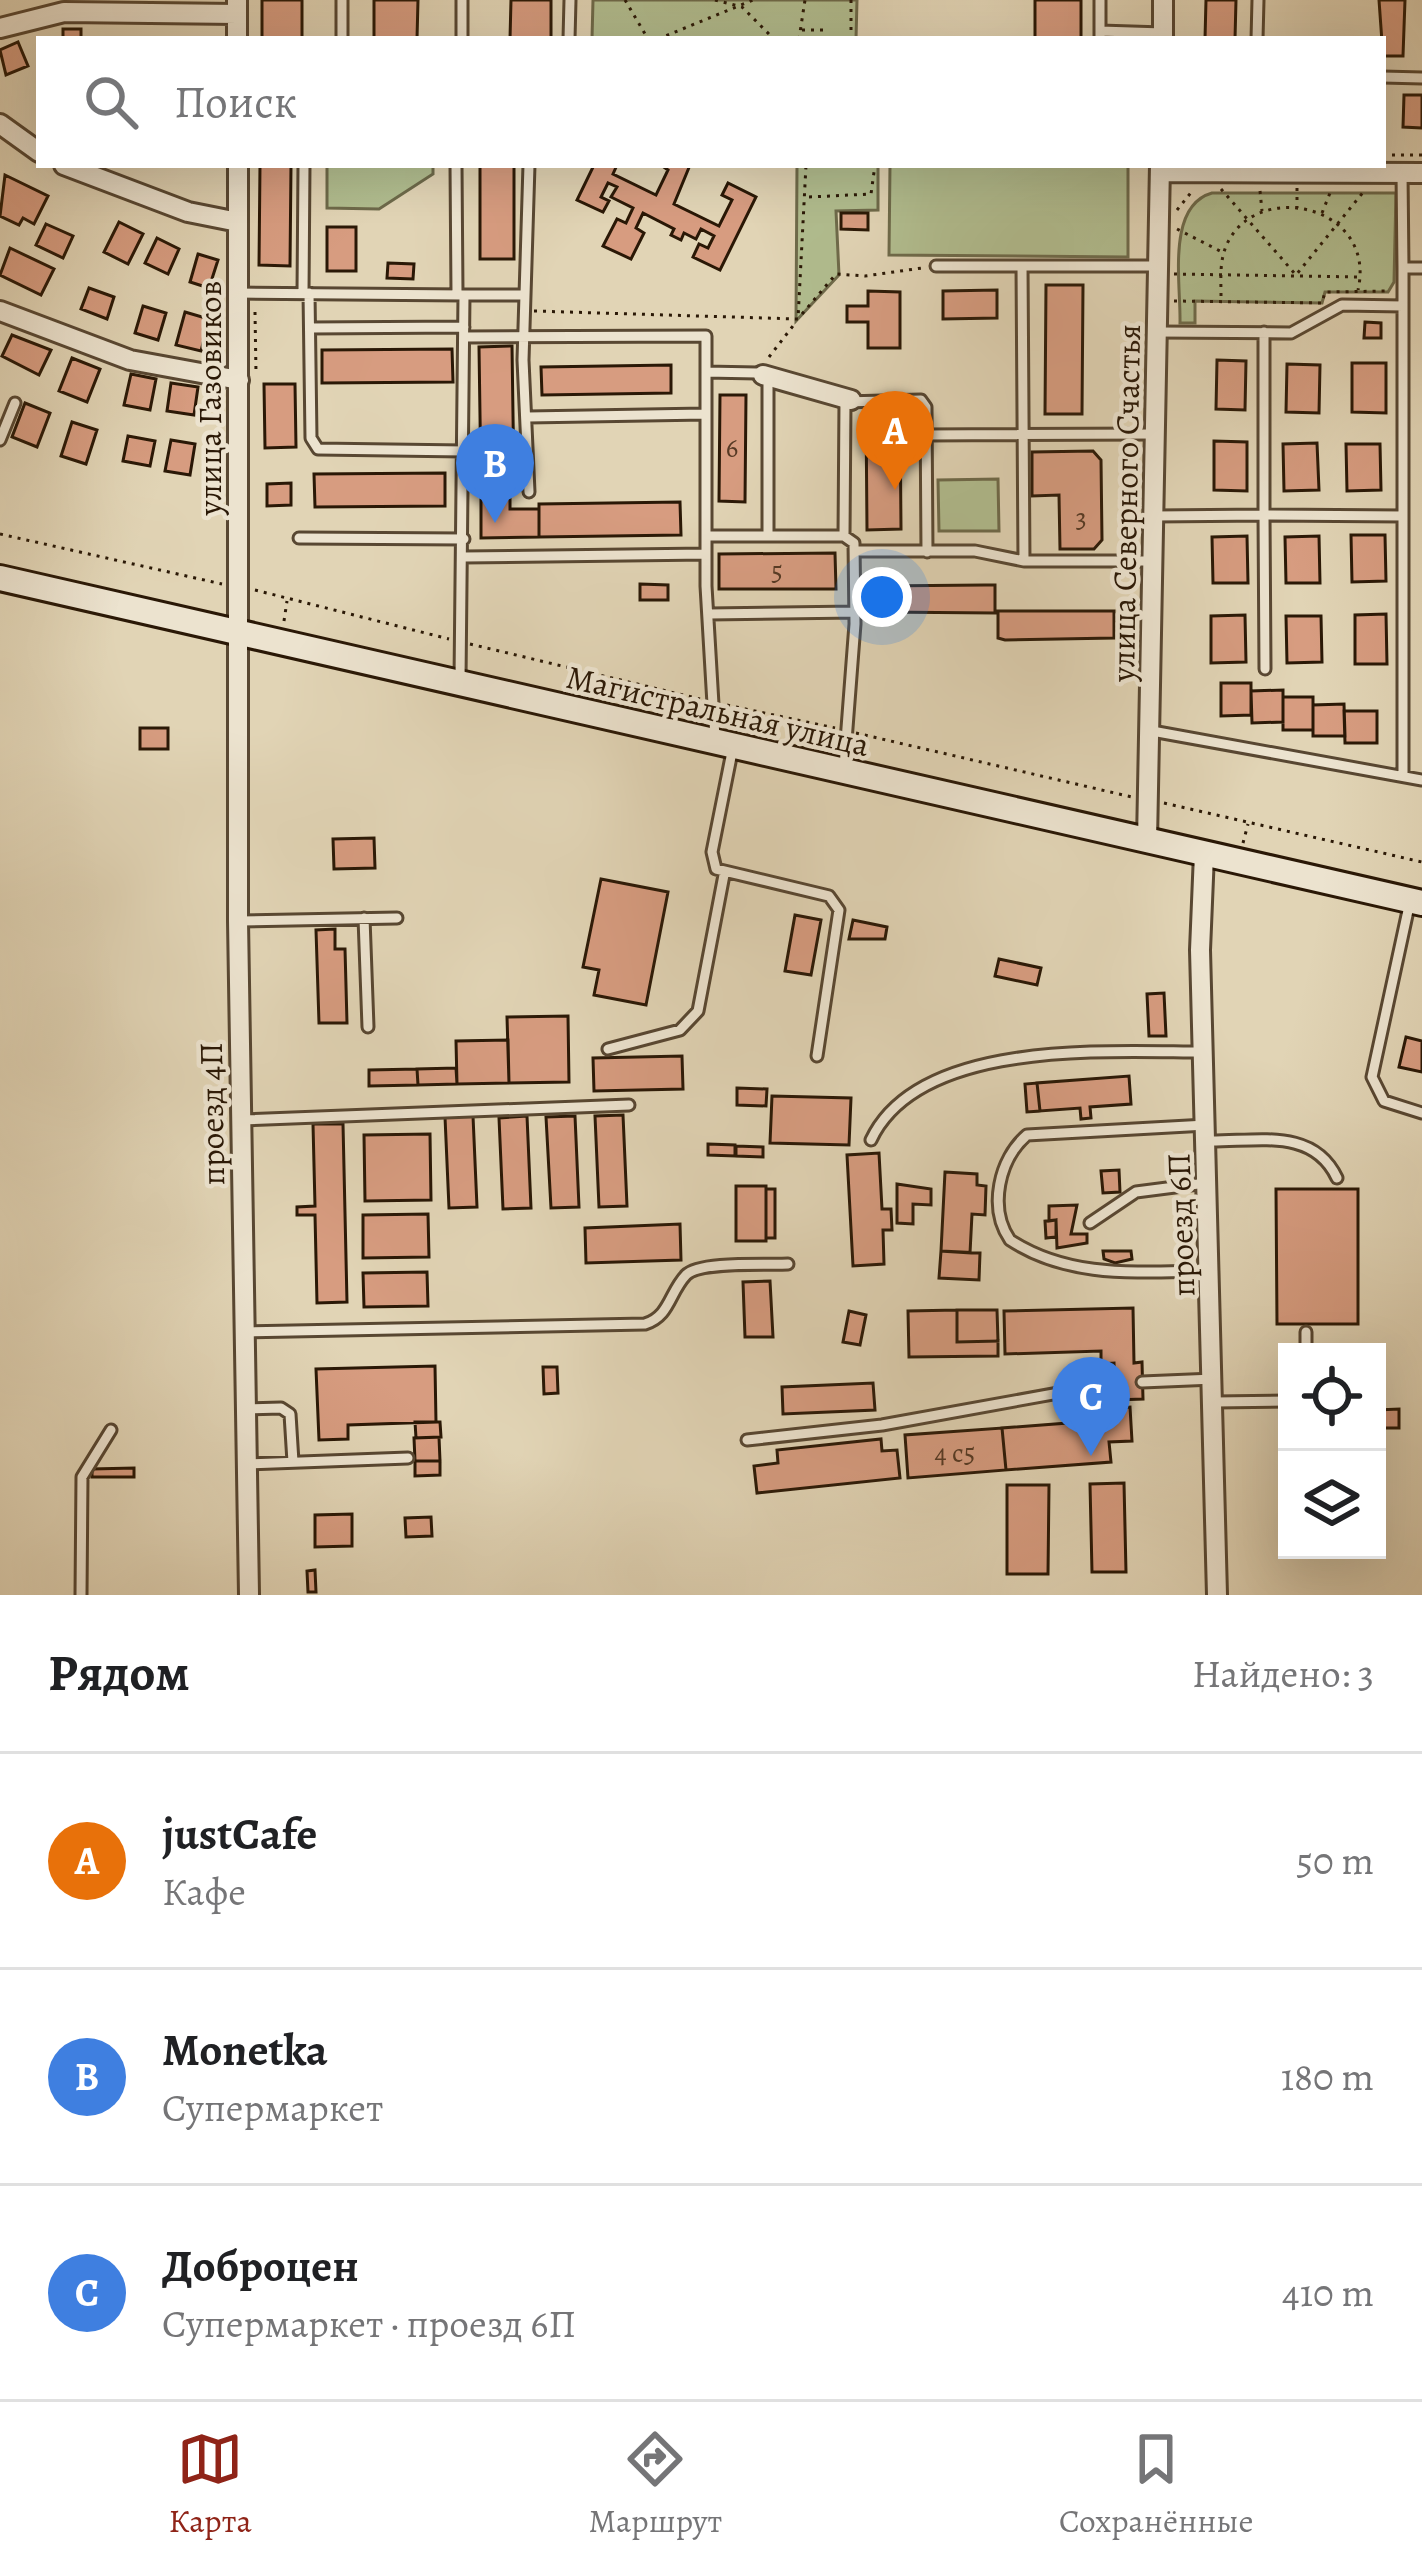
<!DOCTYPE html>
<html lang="ru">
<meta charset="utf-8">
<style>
body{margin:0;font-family:Alegreya,serif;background:#f6f6f6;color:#202124}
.controls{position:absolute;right:36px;bottom:36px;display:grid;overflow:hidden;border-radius:0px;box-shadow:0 12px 48px #0002}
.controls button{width:108px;height:108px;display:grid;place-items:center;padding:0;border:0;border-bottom:3px solid #e0e0e0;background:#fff;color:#202124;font:60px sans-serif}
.you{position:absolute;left:882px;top:597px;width:42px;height:42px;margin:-30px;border:9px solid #fff;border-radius:50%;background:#1a73e8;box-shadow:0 0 0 18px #1a73e833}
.badge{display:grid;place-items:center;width:78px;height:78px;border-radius:50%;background:#8f2418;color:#fff;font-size:39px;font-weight:700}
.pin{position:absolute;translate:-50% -99px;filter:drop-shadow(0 3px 6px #0008)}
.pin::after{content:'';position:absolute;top:63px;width:42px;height:36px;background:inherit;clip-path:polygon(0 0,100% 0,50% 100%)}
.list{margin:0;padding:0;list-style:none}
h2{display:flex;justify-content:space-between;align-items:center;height:156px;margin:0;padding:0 48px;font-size:51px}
h2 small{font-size:39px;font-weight:400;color:#757577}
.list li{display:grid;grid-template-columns:78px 1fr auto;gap:36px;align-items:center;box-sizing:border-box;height:216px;padding:0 48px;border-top:3px solid #e0e0e0}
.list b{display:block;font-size:45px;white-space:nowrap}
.list p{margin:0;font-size:39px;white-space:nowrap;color:#757577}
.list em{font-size:39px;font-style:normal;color:#757577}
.icon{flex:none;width:66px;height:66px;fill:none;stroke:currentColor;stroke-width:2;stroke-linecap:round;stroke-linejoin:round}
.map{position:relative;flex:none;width:1422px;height:1595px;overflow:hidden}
.search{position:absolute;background:#fff;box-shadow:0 12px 48px #0002;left:36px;right:36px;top:36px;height:132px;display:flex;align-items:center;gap:30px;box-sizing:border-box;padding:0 42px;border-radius:0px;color:#757577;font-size:45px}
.sheet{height:804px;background:#fff}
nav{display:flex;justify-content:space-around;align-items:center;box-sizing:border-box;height:168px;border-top:3px solid #e0e0e0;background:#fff;font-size:33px;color:#757577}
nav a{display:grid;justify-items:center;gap:6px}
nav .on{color:#8f2418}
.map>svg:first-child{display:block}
.green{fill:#b1bd8f;stroke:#6e6a4a;stroke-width:3}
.building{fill:#d79c80;stroke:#2a1806;stroke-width:3}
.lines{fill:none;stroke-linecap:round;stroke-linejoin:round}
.service-casing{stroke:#584732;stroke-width:15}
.minor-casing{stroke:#584732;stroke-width:24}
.secondary-casing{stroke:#2a1806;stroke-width:30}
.path{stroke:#2a1806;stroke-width:3;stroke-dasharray:3 6;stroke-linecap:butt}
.service{stroke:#ece3cf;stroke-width:9}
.minor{stroke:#ece3cf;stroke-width:18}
.secondary{stroke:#ece3cf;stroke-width:24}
.labels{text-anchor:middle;stroke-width:9;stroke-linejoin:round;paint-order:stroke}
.number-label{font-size:27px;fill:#553924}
.street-label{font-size:33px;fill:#2a1806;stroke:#ece3cf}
</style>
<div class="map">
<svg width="1422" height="1595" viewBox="0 0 1422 1595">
<rect width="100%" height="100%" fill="#e1d4b5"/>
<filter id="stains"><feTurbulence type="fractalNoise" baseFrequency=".00167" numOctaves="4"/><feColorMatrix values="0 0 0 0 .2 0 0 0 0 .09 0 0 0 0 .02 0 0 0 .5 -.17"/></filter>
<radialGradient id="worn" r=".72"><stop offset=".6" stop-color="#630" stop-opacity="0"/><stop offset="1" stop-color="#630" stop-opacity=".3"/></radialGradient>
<path class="green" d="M593,0H857L856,39H592Z
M327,165H433V174L379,209L327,208Z
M797,165H878V210L836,211L839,275L796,321Z
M890,165H1128V257L889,255Z
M1212,193H1396L1394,282L1388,292H1325L1322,303L1195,301V323H1180C1181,284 1166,206 1212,193Z
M998,479L999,531H939L938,480Z"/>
<path class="building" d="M262,0H302V39H262Z
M374,0H418L417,39H374Z
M511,0H551V39H510Z
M1035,0H1081V39H1035Z
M1206,0H1236L1235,39H1205Z
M1379,0H1405L1403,56H1383Z
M63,29H81V39H63Z
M18,42L28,66L6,75L0,50Z
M1404,95H1422V128L1403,127Z
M260,165H291L290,266L259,265Z
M480,165H514V259H480Z
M594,165H617L613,174L656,195L668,170L661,165H690L674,204L719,226L732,200L722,195L728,183L756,197L720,270L693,257L699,244L708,248L714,236L701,229L696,239L684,233L681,240L671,235L674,229L643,213L636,228L644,233L631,259L603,246L617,219L626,223L633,208L611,197L617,187L608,183L601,197L609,201L603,212L577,200Z
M5,175L48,196L34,224L23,218L19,225L0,216Z
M841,213H868V230L841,229Z
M119,222L143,234L128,264L104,252Z
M46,224L73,236L63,258L36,245Z
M327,227H356V271H327Z
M157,238L179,249L168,274L145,263Z
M10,248L54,269L41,295L0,275Z
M198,254L218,260L209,288L190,282Z
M388,263L414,264L413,279L387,278Z
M1046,285H1083L1082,414H1045Z
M89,288L114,297L107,319L81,309Z
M997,290V318L943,319V291Z
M868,291L900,292V348H868V322H847V306H868Z
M143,306L166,313L158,340L135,333Z
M185,312L209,319L201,351L176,345Z
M1365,322L1381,323V338H1364Z
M12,335L51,350L39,375L2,356Z
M512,346L514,483H481L479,347Z
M452,349L453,382L322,383V350Z
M72,358L100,369L87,402L59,391Z
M1217,360L1246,361L1245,410L1216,409Z
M1352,363H1386V413L1352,412Z
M1287,364L1320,365L1319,413L1286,412Z
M671,365V393L542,395L541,367Z
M131,374L156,379L150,410L124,405Z
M171,383L198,387L194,415L167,411Z
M264,384H295L296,447L265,448Z
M720,395H746L745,502L719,501Z
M25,403L50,413L37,447L12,437Z
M866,410H900L901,529L867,530Z
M72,422L97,430L86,464L61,456Z
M128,436L155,441L150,466L123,461Z
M171,440L195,444L190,475L165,471Z
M1214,441L1247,442V491L1214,490Z
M1317,443L1319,490L1284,491L1283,444Z
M1346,444H1380L1381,490L1347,491Z
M1093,451L1101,460L1102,540L1094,549H1060L1059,495L1032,496V452Z
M445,473V506L315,507L314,474Z
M291,483V505L267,506V484Z
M481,483H510V509H539V537L481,538Z
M680,502L681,535L539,537V504Z
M1351,535H1385L1386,581L1352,582Z
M1247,536L1248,583H1213L1212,537Z
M1319,536L1320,583H1286L1285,537Z
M835,553L836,589H719V554Z
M640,584L668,585V600H640Z
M985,585H995V613L879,612L878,586Z
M998,611H1114V638L1005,640L998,638Z
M1386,614L1387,664H1355V615Z
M1245,615L1246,662L1211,663V616Z
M1286,616H1321L1322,662L1287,663Z
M1221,683H1251V715L1221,716Z
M1283,690V722L1252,723L1251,691Z
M1283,697H1313V730H1283Z
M1344,704L1345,736H1313V705Z
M1344,711H1377V743H1345Z
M140,728H168V749H140Z
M374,838L375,868L334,869L333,839Z
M601,879L668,892L646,1005L594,995L599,970L583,967Z
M795,915L821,920L811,975L785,971Z
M853,920L887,927L885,939H849Z
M335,929V949H345L347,1023H319L316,930Z
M999,959L1041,968L1037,985L995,976Z
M1164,993L1166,1036H1149L1147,994Z
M568,1016L569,1082L509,1083L507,1017Z
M1406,1037L1422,1041V1072L1399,1067Z
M508,1040L509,1083L457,1084L456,1041Z
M682,1056L683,1089L594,1091L593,1058Z
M456,1068L457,1084L418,1085L417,1069Z
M417,1069L418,1085L369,1086V1070Z
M1129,1076L1131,1104L1090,1107L1091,1118L1081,1119L1080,1108L1040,1111L1037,1083Z
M1037,1083L1040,1111L1027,1112L1025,1084Z
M737,1088L767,1089L766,1106L737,1105Z
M772,1096L851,1098L849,1145L770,1143Z
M623,1115L627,1206L599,1207L595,1116Z
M473,1116L477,1207L449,1208L445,1117Z
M527,1116L531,1208L503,1209L499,1118Z
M575,1116L579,1207L551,1208L546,1117Z
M313,1124H343L347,1302L317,1303L315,1215H297V1207L315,1206Z
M430,1134L431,1200L365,1201L364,1135Z
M708,1144L735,1145V1156L708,1155Z
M736,1146L763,1147V1157L736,1156Z
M879,1153L882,1209H891L892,1230H883L884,1264L853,1266L847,1155Z
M1119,1170L1120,1192L1103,1193L1101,1171Z
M945,1172L977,1174V1185L986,1186L985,1215L972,1214L970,1253L941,1251Z
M897,1184L931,1189V1205L913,1204V1224L897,1223Z
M736,1186H766V1241H736Z
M766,1189H775V1238H766Z
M1276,1189H1358V1324H1277Z
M1077,1205L1071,1234H1087V1243L1057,1248L1056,1220L1049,1221V1206Z
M428,1214L429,1257L363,1258V1215Z
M1056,1220V1237L1046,1238L1045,1221Z
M680,1224L681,1260L586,1263L585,1228Z
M941,1251L980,1253L979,1280L939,1278Z
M1103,1251H1131L1132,1259L1115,1263L1104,1259Z
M427,1272L428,1306L364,1307L363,1273Z
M770,1281L773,1337H745L743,1282Z
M1133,1308L1134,1363L1142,1362L1143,1399L1115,1400L1114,1363L1101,1364V1351L1005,1354L1004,1311Z
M957,1310H997L998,1341L957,1342Z
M957,1310V1342L998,1341V1356L909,1357L908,1311Z
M849,1311L866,1315L860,1345L843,1342Z
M435,1366L436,1422L348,1425V1439L319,1440L316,1369Z
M543,1367H557L558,1393L544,1394Z
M873,1383L875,1410L783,1414L782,1387Z
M1130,1407L1132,1441L1109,1442L1111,1462L1006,1470L1002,1428L1106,1420L1105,1409Z
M1399,1409V1428H1377V1410Z
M415,1422H440L441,1437L416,1438Z
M1002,1428L1006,1470L908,1478L905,1435Z
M439,1437L440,1461H415L414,1438Z
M881,1439L882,1451L897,1450L900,1478L757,1493L754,1466L778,1463L777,1450Z
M415,1461H440V1475L415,1476Z
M134,1468V1477H92V1469Z
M1124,1483L1126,1572H1092L1090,1484Z
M1007,1485H1049L1048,1574H1007Z
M352,1514V1546L315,1547V1515Z
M431,1517L432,1536L406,1537L405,1518Z
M315,1570L316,1592H308L307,1571Z"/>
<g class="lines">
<defs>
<path id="service" d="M342,0V39
M1100,0V31
M462,39V0
M569,39L570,0
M1100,39V31L1163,33
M1257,39L1258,0
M1383,77L1422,78
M456,165L457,293
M1402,173L1403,268
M936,266H1158
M1022,266L1024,561
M238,293L464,295L460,680
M303,293L304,165
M309,293L311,438L318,449L464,451
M464,295H523
M310,328L464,327
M1158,332L1291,333L1342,305L1403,306
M464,337L706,336V586L715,738
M706,372L757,373L768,379V536
M528,417L705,414
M926,435L1156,434
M0,440L15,403
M529,492L523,360L529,165
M1155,516L1264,515V332
M706,536H844L854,543L855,624L844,767
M844,536L845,402L921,400L926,407L927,552
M299,538L464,539
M855,551H975L1024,561H1154
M464,557L706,554
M709,614L855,612
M1265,669L1264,515L1403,516
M1152,731L1422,780
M733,747L712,852L716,869L829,896L839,910L817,1056
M1403,776V268H1422
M1409,906L1372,1077L1384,1101L1422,1113
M364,918L368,1027
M238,921L397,918
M608,1049L680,1030L698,1011L724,875
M241,1120L629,1105
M1206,1125L1027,1135C999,1159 988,1208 1010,1240C1070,1279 1138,1272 1206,1271
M871,1140C919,1038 1111,1052 1204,1052
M1207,1141C1257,1142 1313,1127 1337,1178
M1090,1223L1136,1192L1206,1183
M246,1332L645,1324C670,1316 669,1293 686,1275C699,1261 766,1265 788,1264
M1306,1352V1332
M1142,1382L1214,1379
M1215,1402L1287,1401
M246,1409L281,1408L290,1414L293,1462
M747,1440L882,1425L1114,1383
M247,1464L408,1458
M81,1595L82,1477L111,1430"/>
<path id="minor" d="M237,0V39
M0,28L64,12L237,14
M1163,39V0
M0,124L39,152
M64,165L188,212L238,222
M238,165V921L249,1595
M1160,172L1422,173
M0,311L130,360L239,380
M763,375L851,400
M1147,841L1160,165
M1204,854L1200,950L1217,1595"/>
<path id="secondary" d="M0,578L1422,903"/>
</defs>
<use href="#service" class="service-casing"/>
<use href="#minor" class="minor-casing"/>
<use href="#secondary" class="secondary-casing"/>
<path class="path" d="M625,0L648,39
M715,0L742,7L774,39
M802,30H824
M658,39L753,0
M799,39L805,0
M851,39V0
M1383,155H1422
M1297,188V208
M1221,189L1296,275L1365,190
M1260,191L1262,211
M809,197L871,194L875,165
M1177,210L1193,190
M1322,213L1332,188
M1177,229L1222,252
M1174,274L1361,277
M1221,296C1221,277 1219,258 1229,240C1262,180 1377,207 1358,290
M1174,301L1322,303L1325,292L1389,291
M534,311L798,319L806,165
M255,312L256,373
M802,314L836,274L865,276L922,268
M769,357L796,322
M0,534L222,584
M255,590L449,639
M284,621L287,601
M470,644L700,699
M727,705L835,728
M856,733L1132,797
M1164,803L1422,862
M1243,843L1248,824"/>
<use href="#service" class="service"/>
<use href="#minor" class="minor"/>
<use href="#secondary" class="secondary"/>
</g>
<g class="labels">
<g class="number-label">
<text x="732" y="457">6</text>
<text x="1081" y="527">3</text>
<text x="777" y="580">5</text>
<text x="955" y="1462">4 с5</text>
</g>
<g class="street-label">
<text transform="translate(209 398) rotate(-90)" y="12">улица Газовиков</text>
<text transform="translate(1125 503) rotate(-89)" y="12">улица Северного Счастья</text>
<text transform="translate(718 710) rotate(13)" y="12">Магистральная улица</text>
<text transform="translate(211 1114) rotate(-91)" y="12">проезд 4П</text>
<text transform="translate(1180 1225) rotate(-92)" y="12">проезд 6П</text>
</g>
</g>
<rect width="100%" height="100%" filter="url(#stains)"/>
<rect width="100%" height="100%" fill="url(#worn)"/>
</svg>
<div class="controls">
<button><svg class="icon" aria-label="locate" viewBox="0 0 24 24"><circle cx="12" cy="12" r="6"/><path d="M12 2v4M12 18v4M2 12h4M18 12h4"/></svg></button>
<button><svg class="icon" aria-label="layers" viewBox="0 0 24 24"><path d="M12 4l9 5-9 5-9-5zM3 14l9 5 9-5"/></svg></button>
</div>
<div class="you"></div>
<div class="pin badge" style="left:895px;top:490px;background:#e8710a">A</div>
<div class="pin badge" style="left:495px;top:523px;background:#3f7fe0">B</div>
<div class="pin badge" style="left:1091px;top:1456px;background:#3f7fe0">C</div>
<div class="search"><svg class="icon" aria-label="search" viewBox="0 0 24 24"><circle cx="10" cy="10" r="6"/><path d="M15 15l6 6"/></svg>Поиск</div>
</div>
<section class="sheet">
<h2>Рядом<small>Найдено: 3</small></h2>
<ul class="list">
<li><span class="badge" style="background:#e8710a">A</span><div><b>justCafe</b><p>Кафе</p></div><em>50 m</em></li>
<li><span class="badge" style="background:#3f7fe0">B</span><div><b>Monetka</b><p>Супермаркет</p></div><em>180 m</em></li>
<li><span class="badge" style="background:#3f7fe0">C</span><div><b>Доброцен</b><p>Супермаркет · проезд 6П</p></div><em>410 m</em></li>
</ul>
</section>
<nav>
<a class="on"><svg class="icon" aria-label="map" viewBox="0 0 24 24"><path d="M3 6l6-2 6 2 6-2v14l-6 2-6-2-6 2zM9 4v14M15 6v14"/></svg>Карта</a>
<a><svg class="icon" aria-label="directions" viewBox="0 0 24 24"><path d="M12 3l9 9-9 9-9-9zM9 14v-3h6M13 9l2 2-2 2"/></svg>Маршрут</a>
<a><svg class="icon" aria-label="saved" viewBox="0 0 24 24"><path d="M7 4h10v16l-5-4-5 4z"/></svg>Сохранённые</a>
</nav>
